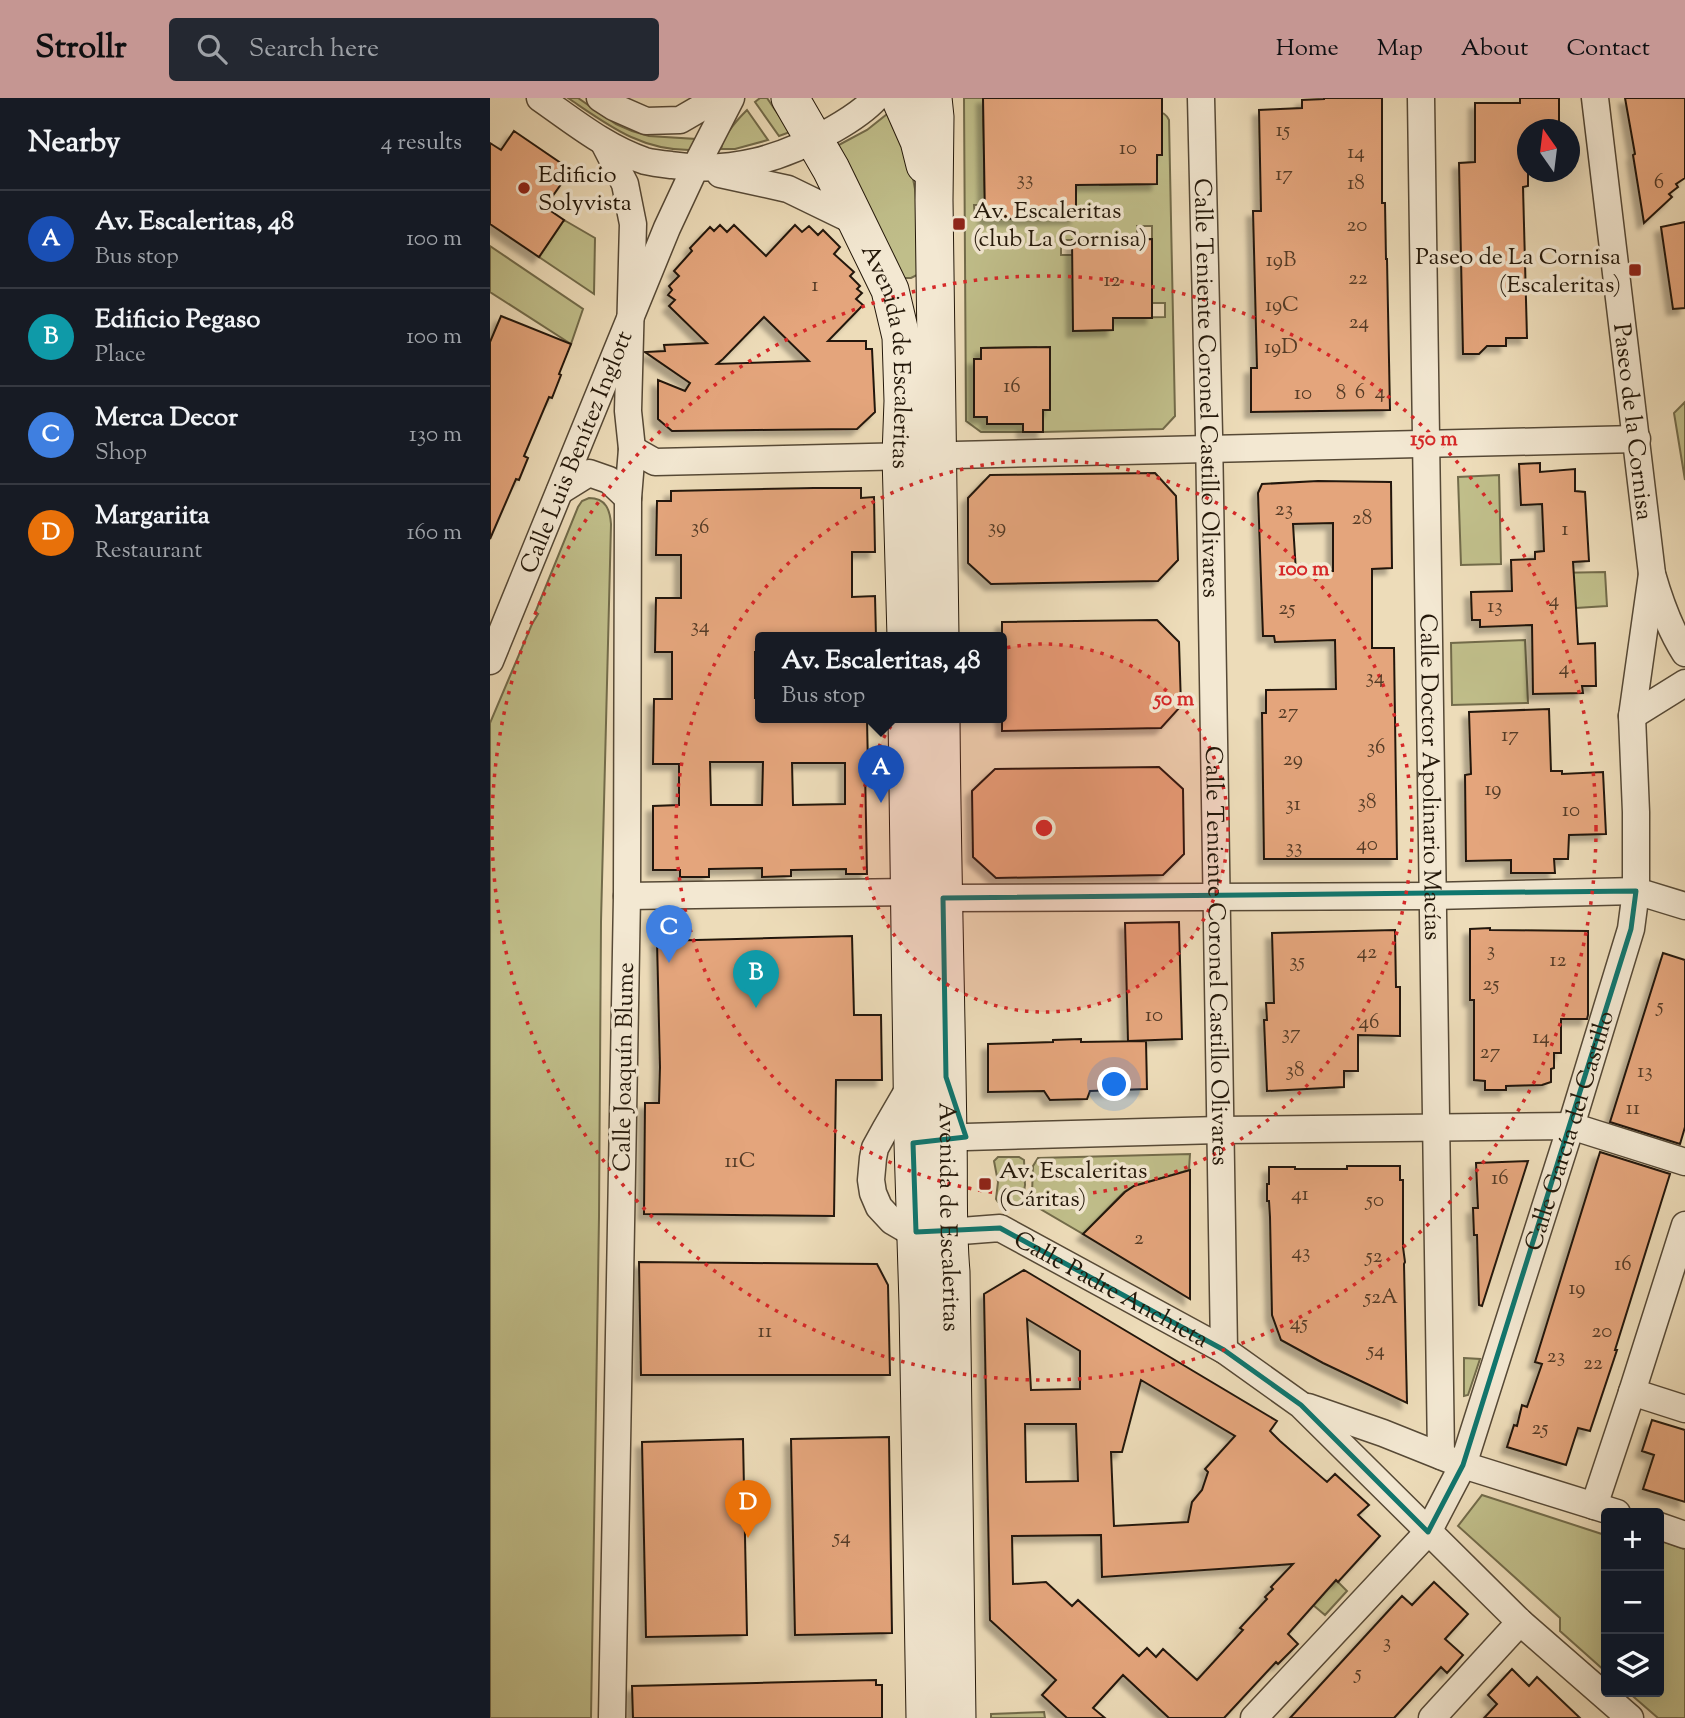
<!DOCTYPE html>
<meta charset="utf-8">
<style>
body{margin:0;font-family:"Sorts Mill Goudy",serif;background:#242831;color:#f1f3f6}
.controls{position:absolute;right:21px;bottom:21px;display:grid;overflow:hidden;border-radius:7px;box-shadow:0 7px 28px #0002}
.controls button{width:63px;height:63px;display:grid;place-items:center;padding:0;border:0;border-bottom:2px solid #363941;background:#171b24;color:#f1f3f6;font:35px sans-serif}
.compass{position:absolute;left:1027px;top:21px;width:63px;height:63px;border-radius:50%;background:#171b24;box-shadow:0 7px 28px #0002;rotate:346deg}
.you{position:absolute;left:625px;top:987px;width:24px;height:24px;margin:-18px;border:5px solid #fff;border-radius:50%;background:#1a73e8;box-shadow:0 0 0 10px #1a73e833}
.badge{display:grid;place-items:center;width:46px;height:46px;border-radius:50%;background:#c59692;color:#fff;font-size:23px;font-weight:700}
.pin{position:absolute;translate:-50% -58px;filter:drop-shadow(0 2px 4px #0008)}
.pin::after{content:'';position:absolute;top:37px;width:24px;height:21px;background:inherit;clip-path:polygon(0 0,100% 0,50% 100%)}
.popup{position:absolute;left:265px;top:534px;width:252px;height:91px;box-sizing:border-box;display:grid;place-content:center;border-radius:7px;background:#171b24;filter:drop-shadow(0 2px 5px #0005);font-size:23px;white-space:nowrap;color:#9ea1a6}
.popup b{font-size:26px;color:#f1f3f6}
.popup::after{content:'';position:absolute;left:50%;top:100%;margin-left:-14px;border:14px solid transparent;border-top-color:#171b24}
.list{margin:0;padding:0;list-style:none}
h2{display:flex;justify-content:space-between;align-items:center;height:91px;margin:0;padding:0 28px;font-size:30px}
h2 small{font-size:23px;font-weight:400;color:#9ea1a6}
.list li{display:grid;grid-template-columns:46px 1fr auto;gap:21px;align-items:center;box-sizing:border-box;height:98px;padding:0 28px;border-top:2px solid #363941}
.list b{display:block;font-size:26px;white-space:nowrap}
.list p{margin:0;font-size:23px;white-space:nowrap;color:#9ea1a6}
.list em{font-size:23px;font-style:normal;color:#9ea1a6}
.icon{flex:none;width:38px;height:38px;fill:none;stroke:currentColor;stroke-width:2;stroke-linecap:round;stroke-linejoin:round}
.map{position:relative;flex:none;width:1195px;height:1620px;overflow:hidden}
header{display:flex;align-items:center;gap:42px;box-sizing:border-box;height:98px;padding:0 35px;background:#c59692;color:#111}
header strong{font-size:33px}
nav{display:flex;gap:38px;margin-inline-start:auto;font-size:24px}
.search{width:490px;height:63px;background:#242831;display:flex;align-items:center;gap:18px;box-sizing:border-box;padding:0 24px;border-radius:7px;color:#9ea1a6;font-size:26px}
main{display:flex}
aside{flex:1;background:#171b24}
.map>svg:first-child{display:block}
.green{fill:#c0be8a;stroke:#726b4a;stroke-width:2;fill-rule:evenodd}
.building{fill:#e4a57c;stroke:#24180a;stroke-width:2;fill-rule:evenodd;filter:url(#shadow)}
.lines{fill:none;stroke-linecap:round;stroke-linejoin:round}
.street-casing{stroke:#564936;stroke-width:29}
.secondary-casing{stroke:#24180a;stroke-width:39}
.street{stroke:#f3e8d2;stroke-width:26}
.secondary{stroke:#f3e8d2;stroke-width:37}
.marked{fill:none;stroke:#0f766e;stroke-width:5;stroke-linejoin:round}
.ring{fill:none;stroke:#d62828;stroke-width:3.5;stroke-dasharray:3.5 7}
.poi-dot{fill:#8f2418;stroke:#f3e8d2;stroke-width:2.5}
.labels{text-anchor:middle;stroke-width:7;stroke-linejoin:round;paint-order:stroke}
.number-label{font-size:21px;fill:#543b26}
.poi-label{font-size:24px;fill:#24180a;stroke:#f3e8d2;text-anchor:start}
.street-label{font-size:24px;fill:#24180a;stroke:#f3e8d2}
.centre{fill:#d62828;stroke:#f3e8d2;stroke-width:3.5}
.ring-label{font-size:21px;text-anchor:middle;font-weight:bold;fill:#d62828;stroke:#f3e8d2;stroke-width:7;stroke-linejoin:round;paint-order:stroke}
</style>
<header>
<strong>Strollr</strong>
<div class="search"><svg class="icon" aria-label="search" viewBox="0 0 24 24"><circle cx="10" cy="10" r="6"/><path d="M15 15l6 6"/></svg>Search here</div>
<nav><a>Home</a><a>Map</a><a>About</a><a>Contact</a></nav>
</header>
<main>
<aside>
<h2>Nearby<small>4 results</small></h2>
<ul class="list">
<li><span class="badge" style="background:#1a4fb4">A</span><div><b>Av. Escaleritas, 48</b><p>Bus stop</p></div><em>100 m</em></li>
<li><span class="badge" style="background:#0f9aa8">B</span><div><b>Edificio Pegaso</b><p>Place</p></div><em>100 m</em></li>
<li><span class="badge" style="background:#3f7fe0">C</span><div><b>Merca Decor</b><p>Shop</p></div><em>130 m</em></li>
<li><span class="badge" style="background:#e8710a">D</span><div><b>Margariita</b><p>Restaurant</p></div><em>160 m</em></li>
</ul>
</aside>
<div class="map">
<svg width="1195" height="1620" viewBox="0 0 1195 1620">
<defs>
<filter id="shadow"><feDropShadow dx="-6" dy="6" stdDeviation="2" flood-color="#0004"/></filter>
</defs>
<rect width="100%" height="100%" fill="#eddcb9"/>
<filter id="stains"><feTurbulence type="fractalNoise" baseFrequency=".00286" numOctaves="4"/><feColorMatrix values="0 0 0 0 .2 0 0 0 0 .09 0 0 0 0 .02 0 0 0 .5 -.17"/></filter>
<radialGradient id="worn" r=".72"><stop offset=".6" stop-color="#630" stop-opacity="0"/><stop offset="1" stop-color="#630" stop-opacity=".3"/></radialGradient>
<path class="green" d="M78,0H88L126,26L142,33L159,38L206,41L202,52C151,53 118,27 78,0Z
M270,0H277L300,34L289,38L265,4Z
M474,0H493L495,107H484L485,121L586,120V106L575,55L610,87L667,86V57H672V29L666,14C673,14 676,16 679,22L685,318L673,331L553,334V312H560V257L546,249L492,250L491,261L484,262L485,319H497V326H533V334H491L476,323ZM647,128H662V205H675V219L623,220V232L583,233V157H571V142H647Z
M257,12L278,42L245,51H231C233,37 246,23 257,12Z
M401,13L420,65L425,91L432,167L427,177L421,180H414L345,49L377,32Z
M74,122L105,140L104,196L49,159Z
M0,148L93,211L81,246L0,194Z
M1195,304V382L1184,315Z
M1009,377L1011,466L971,467L968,379Z
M99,400C116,400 120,412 121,426L111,824L109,1119L101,1620H0V625L42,526L48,516L45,515L88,409L92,403Z
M1115,474L1117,508L1086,510L1064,475Z
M1035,542L1038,605L962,607L961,545Z
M700,1056L699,1072L644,1088L634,1094L593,1136L547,1109L542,1096L543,1068L548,1060Z
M508,1059H529L534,1062L535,1087L532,1107L508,1104L506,1101L508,1084L504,1063Z
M974,1260L990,1261L978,1297L974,1298Z
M992,1397L1115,1437L1116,1436V1574L1070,1533V1520L968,1428Z
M1169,1442L1195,1451V1620H1168L1138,1594H1169Z
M846,1482L857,1493L835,1517L823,1507Z
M554,1614L555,1620H501V1616Z"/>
<path class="building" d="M493,0H672V57H667V86L586,87V120L495,121Z
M834,0H892V105H895L896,161H897L900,312L761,314V270H767L763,113H771L769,12L812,10V2L834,1Z
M1030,0H1069V32H1038V88L1033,89L1037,240H1016V248H997L989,256H973L969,65L985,64V5H1030Z
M1135,0H1195V80L1186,86L1188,89L1179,96L1182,99L1154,125L1143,57L1145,56Z
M24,33L81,72L55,109L74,122L49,159L0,126V45L11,52Z
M1195,124V210L1183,211L1171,129Z
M230,127L237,134L244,127L276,158L305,127L312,134L319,128L328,137L333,132L350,149L344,156L364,174L360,178L370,188L367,191L372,195L366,201L373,207L338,243H376V251H382L385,314L367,331L182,333L168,321V282L195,293L200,285L155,254L175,253L174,247L217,245L179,208L185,202L178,197L182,192L179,188L189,178L184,173L202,153L200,150L220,129L224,133ZM274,219L319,263L227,266L233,261Z
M662,141V220H623V232L583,233L582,142Z
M11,218L81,246L69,276L71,277L62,300L59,299L34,358L38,360L29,382L26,381L0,441V244Z
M560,249V312H553V334H533V326H497V319H484V261H491V250Z
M1050,365V374L1085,371V393L1095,394L1099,463L1083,464L1086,510L1088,546L1105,545L1106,588H1092L1093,595L1043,596L1042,527L990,529V522H982L981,494L1022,493L1021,462L1045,461V454L1054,453L1052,406L1031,407L1029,366Z
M665,375L686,398L688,462L668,483L501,486L478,465V400L500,377Z
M828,383L901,384L902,470L882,471V550H904L907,761H774L772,615H776V592L846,591L845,542L785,544L784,538H773L768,395L772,386ZM843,425V473L806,474L803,426Z
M324,390H371V400L384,399L385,454H362V499L385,498L386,539H270V554H265V600H270V619H371V621H377L378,669H375L377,776H356V771L301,772V778L272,779V770L219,771V779H190V772H163V708L189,707V666H163L164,601H182V554H165L166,500H191V457H166L167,403H181V393ZM220,664H273L272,707H221ZM302,665H355V706L303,707Z
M667,522L689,544L691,608L671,630L512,633V524Z
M1059,611L1061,673H1072V676L1113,674L1116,736L1079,737L1078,761H1064L1065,775H1021V762L976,763L975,677L981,676L979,614Z
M669,669L693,691L694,756L673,777L506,780L483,759L482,693L505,671Z
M689,824L692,941L638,943L635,825Z
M1000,830V832L1098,833V917L1097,921H1071V955H1064V970L1061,971V984L1052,987L1016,988V992H995V983L984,982V902H980V831Z
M905,832L906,889H910V938L868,937V973H854V989L777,993L774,922H777L776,905H784L782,835Z
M362,838L364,917H391L392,982H346L344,1118L154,1116L155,1005H169L170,969L167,843Z
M1173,855L1195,862V1029L1190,1046L1120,1024Z
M591,941V944L656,943L657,991L600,993L597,1001L560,1002L554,993L498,994V946L563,944V942Z
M1110,1054L1180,1076L1125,1252H1127L1100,1333L1088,1330L1076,1367L1017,1349L1024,1327L1027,1328L1032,1307L1037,1309L1052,1266L1045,1264Z
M1038,1063L992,1208L989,1207L987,1137H984L983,1110H988L986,1065Z
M857,1068H910V1082H913V1149L915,1164L914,1166L917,1305L833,1265L791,1242L782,1217L780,1119L779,1103H777V1086H779V1069H805V1071H857Z
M700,1072V1201L593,1136L635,1094L644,1088Z
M149,1164L387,1166L398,1187L400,1277H151Z
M534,1172L787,1323L780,1333L790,1343L837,1384L845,1376L879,1407L868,1417L890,1438L848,1484L846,1482L798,1536L808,1546L788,1566L786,1564L734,1620H679L633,1577L603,1610L615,1620H577L552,1597L566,1582L500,1522L494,1196ZM537,1221L590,1253V1291L541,1292ZM651,1282L745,1338L715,1371L718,1374L712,1392L702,1404L698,1424L624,1428L621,1354H632ZM535,1326H586L588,1383L536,1384ZM611,1437L612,1479L803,1466L781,1489L783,1491L775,1499L777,1501L750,1530L753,1532L707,1582L673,1551L666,1559L657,1550L649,1558L588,1502L582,1508L556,1484L523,1486L522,1438Z
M1162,1322L1195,1332V1404L1153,1391L1164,1357L1152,1353Z
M399,1339L402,1535L305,1537L301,1341Z
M253,1341L257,1537L156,1539L152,1344Z
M944,1484L978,1516L955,1541L973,1557L957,1575L951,1569L904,1620H800L912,1498L922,1507Z
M1022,1571L1039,1588L1047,1579L1090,1620H994L1007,1606L998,1597Z
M386,1582V1587H392V1620H143L142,1588Z"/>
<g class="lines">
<defs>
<g id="street">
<path d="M50,0C83,23 116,50 155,63C163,65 172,66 181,67C241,76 292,61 344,31C358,23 375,12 386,0"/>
<path d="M110,0L124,9L156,23L190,22L228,0"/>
<path id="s1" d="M711,0L719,336L734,1252"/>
<path id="s2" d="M931,0L951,1358"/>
<path id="s3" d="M1105,0L1162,476C1170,504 1179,530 1195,555"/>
<path d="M114,45L135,86L143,126L138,313L142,351L138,400L137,798L122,1620"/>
<path d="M230,76L298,91L368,125"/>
<path d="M142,351L165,364L1147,341"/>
<path d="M70,393L99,375L119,382L138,400"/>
<path id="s4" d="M0,563L177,130L205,70L241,0"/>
<path d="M1142,618L1195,585"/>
<path d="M137,798L421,794"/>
<path d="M453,800L943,798L1146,793L1195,808"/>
<path id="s5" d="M421,987L396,1030L385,1050L383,1060L381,1082L383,1095L389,1109L402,1123L414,1130L426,1134H458L510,1130L734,1252L811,1307L1030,1524L1140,1620"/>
<path d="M443,1042L476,1039L729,1032L1081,1028L1195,1064"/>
<path d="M1142,1294L1195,1311"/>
<path d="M818,1309L893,1335L973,1367L1127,1415"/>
<path d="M1104,1408L1142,1294L1195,1127"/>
<path d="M1169,1428L1195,1437"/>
<path id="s6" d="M764,1620L938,1434L973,1367L1081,1028L1141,831L1146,793V714L1142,618L1162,476"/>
<path d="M942,1620L1030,1524"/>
</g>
<g id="secondary">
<path id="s7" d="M300,0L341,71L400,192L411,239L413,303L411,358L416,539"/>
<path d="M410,0L429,43L435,67"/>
<path d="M443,0L445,19L444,102L450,539"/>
<path d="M417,619L423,1045L428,1206L435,1620"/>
<path id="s8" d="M451,619C452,760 456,900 458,1040C459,1085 457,1129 461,1174L467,1620"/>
</g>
</defs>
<use href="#street" class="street-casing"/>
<use href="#secondary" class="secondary-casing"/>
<use href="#street" class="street"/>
<use href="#secondary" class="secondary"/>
</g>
<path class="marked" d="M1146,793L1141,831L973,1367L938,1434L811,1307L734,1252L510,1130L426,1134L423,1045L476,1039L456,979L453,800Z"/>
<circle cx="554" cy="730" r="184" fill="#d62828" fill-opacity=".12"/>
<g class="ring">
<circle cx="554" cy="730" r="184"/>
<circle cx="554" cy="730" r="368"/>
<circle cx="554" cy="730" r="552"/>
</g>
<g class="poi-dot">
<circle cx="34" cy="90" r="7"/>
<rect x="462" y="119" width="14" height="14" rx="3.5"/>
<rect x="1138" y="165" width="14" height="14" rx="3.5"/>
<rect x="488" y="1079" width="14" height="14" rx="3.5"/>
</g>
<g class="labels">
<g class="number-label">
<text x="793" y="38">15</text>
<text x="638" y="56">10</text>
<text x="866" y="60">14</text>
<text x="794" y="82">17</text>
<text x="535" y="87">33</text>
<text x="1169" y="90">6</text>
<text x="866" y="91">18</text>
<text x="867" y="133">20</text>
<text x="791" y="168">19B</text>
<text x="868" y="186">22</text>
<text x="622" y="188">12</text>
<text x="325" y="193">1</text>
<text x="792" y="213">19C</text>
<text x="869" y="230">24</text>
<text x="791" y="255">19D</text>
<text x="522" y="294">16</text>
<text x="870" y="300">6</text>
<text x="890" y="300">4</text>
<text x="813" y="301">10</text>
<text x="851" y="301">8</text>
<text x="794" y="417">23</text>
<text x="872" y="426">28</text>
<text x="210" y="435">36</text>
<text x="507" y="435">39</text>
<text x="1075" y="437">1</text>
<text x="1064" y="508">4</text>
<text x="1005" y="514">13</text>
<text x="797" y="516">25</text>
<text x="210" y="534">34</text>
<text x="1074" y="576">4</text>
<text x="885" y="585">34</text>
<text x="798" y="620">27</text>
<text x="1020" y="643">17</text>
<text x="886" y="655">36</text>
<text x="803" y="667">29</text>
<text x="1003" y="697">19</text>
<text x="877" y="710">38</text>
<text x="803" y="712">31</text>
<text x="1081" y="718">10</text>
<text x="877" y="752">40</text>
<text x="804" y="755">33</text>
<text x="1001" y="858">3</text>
<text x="877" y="860">42</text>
<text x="1068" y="868">12</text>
<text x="807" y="869">35</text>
<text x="1001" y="892">25</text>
<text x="1170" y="914">5</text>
<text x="664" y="923">10</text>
<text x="879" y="930">46</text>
<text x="801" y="941">37</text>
<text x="1051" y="945">14</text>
<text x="1000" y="960">27</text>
<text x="805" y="978">38</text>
<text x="1155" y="979">13</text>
<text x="1143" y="1016">11</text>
<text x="250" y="1069">11C</text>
<text x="1010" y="1086">16</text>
<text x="810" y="1102">41</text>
<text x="885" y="1108">50</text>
<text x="649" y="1146">2</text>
<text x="811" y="1160">43</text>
<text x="884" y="1164">52</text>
<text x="1133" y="1172">16</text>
<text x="1087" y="1196">19</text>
<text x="891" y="1205">52A</text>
<text x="809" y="1231">45</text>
<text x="275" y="1239">11</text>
<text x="1112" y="1239">20</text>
<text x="886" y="1258">54</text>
<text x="1066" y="1264">23</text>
<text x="1103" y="1271">22</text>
<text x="1050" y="1336">25</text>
<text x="352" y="1445">54</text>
<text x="897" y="1550">3</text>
<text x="868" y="1581">5</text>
</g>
<g class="poi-label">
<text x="48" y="84">Edificio<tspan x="48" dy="28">Solyvista</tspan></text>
<text x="483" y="120">Av. Escaleritas<tspan x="483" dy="28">(club La Cornisa)</tspan></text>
<text x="1131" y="166" text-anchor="end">Paseo de La Cornisa<tspan x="1131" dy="28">(Escaleritas)</tspan></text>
<text x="509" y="1080">Av. Escaleritas<tspan x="509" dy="28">(Cáritas)</tspan></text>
</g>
<g class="street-label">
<text dy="8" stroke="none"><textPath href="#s7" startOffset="282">Avenida de Escaleritas</textPath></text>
<text dy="8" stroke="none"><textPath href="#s1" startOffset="290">Calle Teniente Coronel Castillo Olivares</textPath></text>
<text dy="8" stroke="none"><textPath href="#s3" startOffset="326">Paseo de la Cornisa</textPath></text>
<text dy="8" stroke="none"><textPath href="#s4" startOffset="226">Calle Luis Benítez Inglott</textPath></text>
<text dy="8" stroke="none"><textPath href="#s2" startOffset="679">Calle Doctor Apolinario Macías</textPath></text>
<text dy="8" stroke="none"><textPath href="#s1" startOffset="858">Calle Teniente Coronel Castillo Olivares</textPath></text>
<text transform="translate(133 969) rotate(-89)" y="8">Calle Joaquín Blume</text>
<text dy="8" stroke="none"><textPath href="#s6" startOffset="681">Calle García del Castillo</textPath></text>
<text dy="8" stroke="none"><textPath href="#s8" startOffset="500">Avenida de Escaleritas</textPath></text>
<text dy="8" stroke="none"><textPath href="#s5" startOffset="390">Calle Padre Anchieta</textPath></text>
</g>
</g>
<circle cx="554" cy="730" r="10" class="centre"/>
<g class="ring-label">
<text x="944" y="347">150 m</text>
<text x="814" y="477">100 m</text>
<text x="684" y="607">50 m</text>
</g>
<rect width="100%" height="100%" filter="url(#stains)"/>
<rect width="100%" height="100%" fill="url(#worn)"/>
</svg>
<div class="controls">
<button>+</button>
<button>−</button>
<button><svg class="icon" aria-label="layers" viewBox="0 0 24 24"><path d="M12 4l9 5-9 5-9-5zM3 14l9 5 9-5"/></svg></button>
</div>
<svg class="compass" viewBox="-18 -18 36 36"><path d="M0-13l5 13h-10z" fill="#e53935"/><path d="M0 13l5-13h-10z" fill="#9ea1a6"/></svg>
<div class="you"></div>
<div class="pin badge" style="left:391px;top:705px;background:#1a4fb4">A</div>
<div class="popup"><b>Av. Escaleritas, 48</b>Bus stop</div>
<div class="pin badge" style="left:266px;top:910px;background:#0f9aa8">B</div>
<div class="pin badge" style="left:179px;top:865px;background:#3f7fe0">C</div>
<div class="pin badge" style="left:258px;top:1440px;background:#e8710a">D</div>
</div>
</main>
